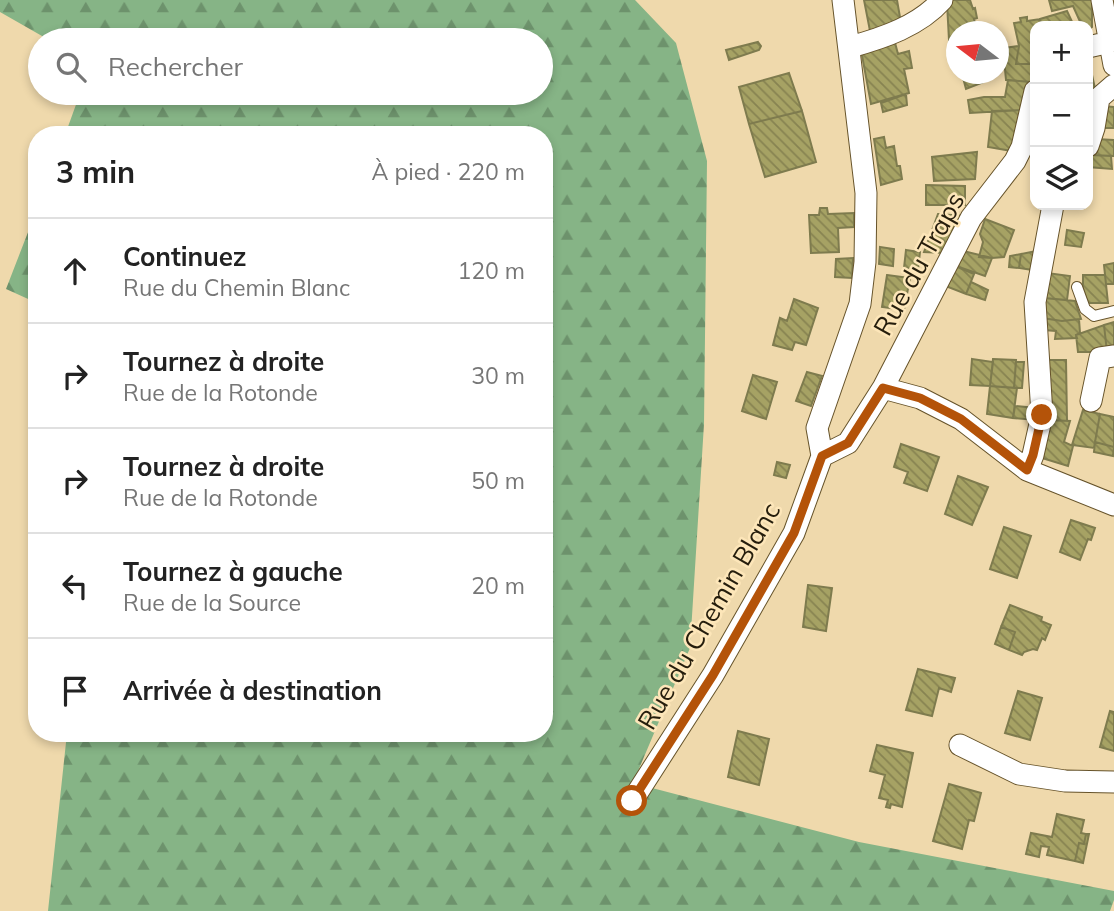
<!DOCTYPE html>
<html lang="fr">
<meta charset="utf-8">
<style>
body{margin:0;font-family:Mulish,sans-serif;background:#f6f6f6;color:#222}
.controls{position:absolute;right:21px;top:21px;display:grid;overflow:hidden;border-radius:14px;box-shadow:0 4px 10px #0003}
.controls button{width:63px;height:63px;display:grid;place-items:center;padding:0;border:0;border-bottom:2px solid #e0e0e0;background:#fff;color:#222;font:35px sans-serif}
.compass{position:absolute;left:946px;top:21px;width:63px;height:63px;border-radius:50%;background:#fff;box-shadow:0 4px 10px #0003;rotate:286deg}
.stop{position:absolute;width:21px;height:21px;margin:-16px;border:5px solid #b45309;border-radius:50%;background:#fff}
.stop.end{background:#b45309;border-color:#fff;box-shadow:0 2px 7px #0008}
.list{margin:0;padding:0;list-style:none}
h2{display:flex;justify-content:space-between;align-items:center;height:91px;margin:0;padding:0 28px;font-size:30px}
h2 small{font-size:23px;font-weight:400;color:#767676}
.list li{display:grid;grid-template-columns:46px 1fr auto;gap:21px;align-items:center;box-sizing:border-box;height:105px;padding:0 28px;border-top:2px solid #e0e0e0}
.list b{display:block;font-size:26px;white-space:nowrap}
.list p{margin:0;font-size:23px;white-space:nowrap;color:#767676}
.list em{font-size:23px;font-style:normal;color:#767676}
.icon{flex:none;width:38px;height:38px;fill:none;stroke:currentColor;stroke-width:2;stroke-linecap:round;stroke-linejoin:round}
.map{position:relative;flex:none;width:1114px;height:911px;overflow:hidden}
.search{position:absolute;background:#fff;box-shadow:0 4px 10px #0003;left:28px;top:28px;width:525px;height:77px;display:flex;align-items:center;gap:18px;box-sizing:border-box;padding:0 24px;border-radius:38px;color:#767676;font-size:26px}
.panel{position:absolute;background:#fff;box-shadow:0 4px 10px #0003;left:28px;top:126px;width:525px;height:616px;border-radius:28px}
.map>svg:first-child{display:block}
.forest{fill:url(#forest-firs)}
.building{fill:url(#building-back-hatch);stroke:#7e7b4e;stroke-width:2}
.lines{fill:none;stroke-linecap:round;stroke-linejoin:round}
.service-casing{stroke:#66532a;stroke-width:12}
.minor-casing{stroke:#66532a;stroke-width:23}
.service{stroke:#fff;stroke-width:10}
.minor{stroke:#fff;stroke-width:21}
.route{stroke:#b45309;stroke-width:9}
.labels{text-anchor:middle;stroke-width:5;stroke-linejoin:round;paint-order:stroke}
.street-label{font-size:26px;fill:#251d0c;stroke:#fde6b9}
</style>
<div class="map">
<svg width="1114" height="911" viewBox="0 0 1114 911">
<defs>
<pattern id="forest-firs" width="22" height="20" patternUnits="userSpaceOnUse" patternTransform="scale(1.75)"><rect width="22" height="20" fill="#86b486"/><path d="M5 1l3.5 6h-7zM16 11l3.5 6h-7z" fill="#6d926c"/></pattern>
<pattern id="building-back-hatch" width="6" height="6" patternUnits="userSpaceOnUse" patternTransform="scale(1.75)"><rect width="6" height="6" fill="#a6a264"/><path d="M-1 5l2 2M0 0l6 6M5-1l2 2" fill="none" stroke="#878351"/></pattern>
</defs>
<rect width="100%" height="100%" fill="#efd9ac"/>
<path class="forest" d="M0,0H635L676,43L707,161L704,424L690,648L633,783L859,842L1114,891V900L1110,911H48L67,733H544V135H65L78,99V93H541V40H49L0,12Z
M37,209V303L6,289Z"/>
<path class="building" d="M864,0H897L901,23L871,36Z
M951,0H970L973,9L975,8L977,18L974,19L977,32H956V38L949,40L947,3Z
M1049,0H1092V27L1088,30V26H1082L1073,6L1052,11Z
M1067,11L1074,26H1042L1040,19Z
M1027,17V21L1040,19L1042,26H1035V64H1016L1019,46L1014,23L1021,22L1020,18Z
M894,39L898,54L909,51L912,68L904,69L909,93L871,104L861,50Z
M758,42L761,46L759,50L729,60L726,50Z
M1019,46L1016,64H1035L1031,82L1006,80L1003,48Z
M1088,57L1096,93L1088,102Z
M789,73L802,111L749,124L739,87Z
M962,74H982L984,82L966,89Z
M1008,80L1031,82L1022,110L970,113L968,100L984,97H1005Z
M906,94L907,105L883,112L881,103Z
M1102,106L1114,107V128H1100Z
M1022,110L1012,151L988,147L992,111Z
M802,111L816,162L765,177L749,124Z
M884,137L886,148L894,146L897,166H900L902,179L881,185L874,139Z
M1096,139L1114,140V156L1091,155Z
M977,152L975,179L934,181L932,157Z
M1091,155L1111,156L1112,169L1088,167Z
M926,185L965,186V205H926Z
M820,208H827L828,214L854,213V227L838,228L839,252L811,253L809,215H819Z
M938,214L963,216L945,253L924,252Z
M985,219L1014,230L1004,257L992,258L979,257L983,242L980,234Z
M1067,230L1084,233L1081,247L1065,245Z
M880,247L894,249L893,266L879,264Z
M906,250L920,252L918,270L904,268Z
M959,250L992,258L985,276L953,265Z
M1036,251L1033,270L1019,268L1021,254Z
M1021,254L1019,268L1009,267L1010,256Z
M853,258L852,278L835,277L836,259Z
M1114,263V284H1106L1104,265Z
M953,265L974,274L966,294L943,285Z
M1047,273L1070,276L1067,300L1044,298Z
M887,275L910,278L904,310L882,307Z
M1083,275H1105L1108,303H1088L1083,288Z
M971,282L988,290L985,300L966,294Z
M1044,298L1075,301L1081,319L1062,321L1042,318Z
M794,299L818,308L806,345L795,342L792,350L773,345L780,318L787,321Z
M1042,318L1062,321L1079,319L1080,333L1076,335L1077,338L1055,339L1056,331L1044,330Z
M1114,322V351L1107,352L1104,325Z
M1104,325L1107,352H1078L1076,335Z
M972,359L993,362L990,386L970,385Z
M993,359L1016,360L1014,388L990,386Z
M1047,360H1066L1067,421L1050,420Z
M1016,362H1024L1022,388H1014Z
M807,372L822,376L811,406L796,401Z
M753,375L777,382L766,419L742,411Z
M990,386L1017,388L1013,418L987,414Z
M1015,406L1036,408V420L1013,418Z
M1083,410L1100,414L1094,448L1072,445Z
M1100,414L1114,417V447L1095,442Z
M1046,420L1070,421L1064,442L1073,446L1068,466L1042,458Z
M1095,442L1114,447L1113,456L1094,452Z
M901,444L939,457L927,491L904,483L908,472L894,467Z
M777,462L790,465L786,478L774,475Z
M958,476L988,487L972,525L945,514Z
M1071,520L1095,528L1091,540L1088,539L1080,560L1060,552Z
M1004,527L1031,536L1017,578L990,569Z
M808,585L832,588L826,631L803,627Z
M1010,605L1042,617L1041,621L1051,625L1045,640L1042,638L1037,650L1033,649L1024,652L1022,655L1009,650L1015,632L1001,627Z
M1001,627L1015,632L1009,650L995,644Z
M918,669L955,678L951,692L939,688L932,716L906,710Z
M1018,691L1042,698L1030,740L1005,733Z
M1110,711L1114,712V751L1100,747Z
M738,731L769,739L759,785L728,777Z
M877,745L913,753L902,807L891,804L890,808L886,807L888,800L879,798L885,775L870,771Z
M949,784L981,793L974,821L969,820L962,849L933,841Z
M1057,814L1084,820L1081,833L1086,834L1084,844L1079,843L1075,861L1047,855L1049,847L1041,846L1039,857L1026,854L1031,833L1052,837Z
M1086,834H1089L1083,863L1075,861L1079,843L1084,844Z"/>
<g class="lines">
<defs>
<path id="service" d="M1077,287L1085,309L1094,316L1114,311"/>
<path id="minor" d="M1102,0L1114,65
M850,47C883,38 919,26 942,0
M1088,47L1110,42
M1088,146L1094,128L1099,98L1114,85
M883,388L971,218L1015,161L1022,147L1035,91
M1091,401L1100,358L1114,356
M822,456L848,443L883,388L920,398L961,419L1027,470L1114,505
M1027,470L1033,455L1042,415L1035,302L1053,205
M960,745L1019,774L1065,781L1114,782
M632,801L713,675L794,533L822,456L817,428L860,304L865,262L866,193L843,0"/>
</defs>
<use href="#service" class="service-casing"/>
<use href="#minor" class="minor-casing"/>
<use href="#service" class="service"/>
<use href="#minor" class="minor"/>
</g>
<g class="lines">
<path class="route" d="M632,801L713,675L794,533L822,456L848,443L883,388L920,398L961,419L1027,470L1033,455L1042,415"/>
</g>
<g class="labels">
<g class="street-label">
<text transform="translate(919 264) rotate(-61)" y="9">Rue du Traps</text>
<text transform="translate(709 616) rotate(-60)" y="9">Rue du Chemin Blanc</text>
</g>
</g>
</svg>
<div class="controls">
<button>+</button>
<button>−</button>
<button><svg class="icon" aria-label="layers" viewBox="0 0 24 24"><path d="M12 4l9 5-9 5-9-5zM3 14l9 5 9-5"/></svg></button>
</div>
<svg class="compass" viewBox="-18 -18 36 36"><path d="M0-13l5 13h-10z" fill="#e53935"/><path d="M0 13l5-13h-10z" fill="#767676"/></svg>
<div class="stop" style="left:632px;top:801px"></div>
<div class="stop end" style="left:1042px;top:415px"></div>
<div class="search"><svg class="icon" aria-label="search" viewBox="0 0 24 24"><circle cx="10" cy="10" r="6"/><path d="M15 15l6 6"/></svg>Rechercher</div>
<section class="panel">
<h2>3 min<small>À pied · 220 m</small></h2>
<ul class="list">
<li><svg class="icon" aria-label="ahead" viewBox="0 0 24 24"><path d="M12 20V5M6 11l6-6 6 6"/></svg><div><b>Continuez</b><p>Rue du Chemin Blanc</p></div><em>120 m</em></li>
<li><svg class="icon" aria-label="right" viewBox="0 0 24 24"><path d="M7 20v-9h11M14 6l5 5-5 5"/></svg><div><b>Tournez à droite</b><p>Rue de la Rotonde</p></div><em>30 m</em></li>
<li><svg class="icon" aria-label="right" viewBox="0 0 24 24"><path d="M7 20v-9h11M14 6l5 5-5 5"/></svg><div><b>Tournez à droite</b><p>Rue de la Rotonde</p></div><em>50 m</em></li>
<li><svg class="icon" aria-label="left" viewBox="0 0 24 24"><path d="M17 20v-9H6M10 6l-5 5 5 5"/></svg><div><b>Tournez à gauche</b><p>Rue de la Source</p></div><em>20 m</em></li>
<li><svg class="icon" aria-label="arrive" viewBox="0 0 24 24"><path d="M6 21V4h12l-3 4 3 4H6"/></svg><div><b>Arrivée à destination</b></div></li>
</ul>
</section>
</div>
